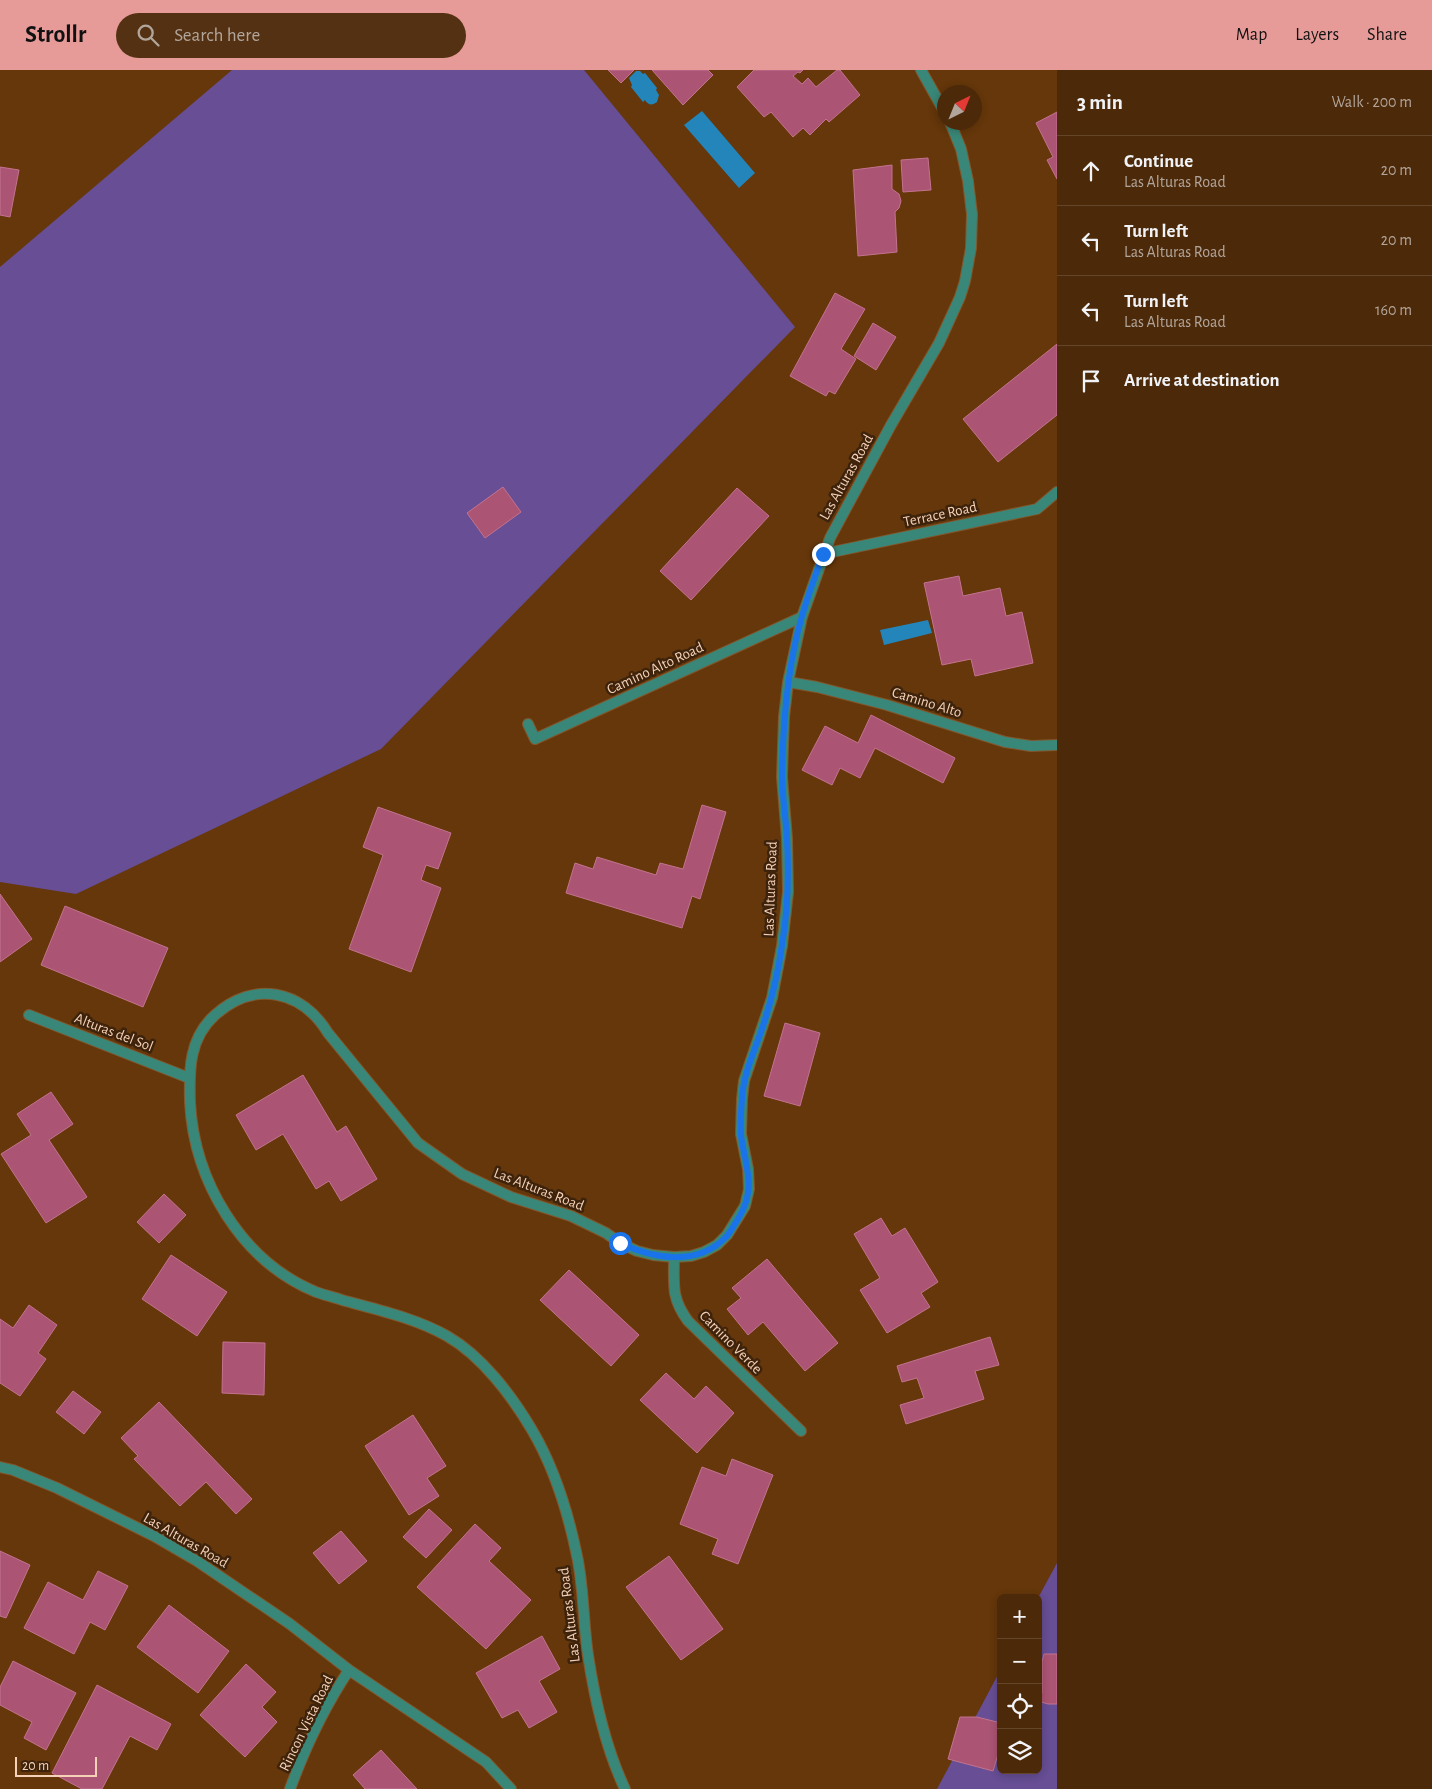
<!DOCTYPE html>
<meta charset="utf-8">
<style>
body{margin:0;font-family:"Alegreya Sans",sans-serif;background:#533112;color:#f1f3f6}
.controls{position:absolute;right:15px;bottom:15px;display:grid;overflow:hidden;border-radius:8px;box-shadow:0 2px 8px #0003}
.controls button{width:45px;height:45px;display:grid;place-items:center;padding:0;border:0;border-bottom:1px solid #634529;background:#4c2908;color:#f1f3f6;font:25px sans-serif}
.compass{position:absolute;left:937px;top:15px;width:45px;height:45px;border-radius:50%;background:#4c2908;box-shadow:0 2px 8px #0003;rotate:43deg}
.scale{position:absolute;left:15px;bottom:12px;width:82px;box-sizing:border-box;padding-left:5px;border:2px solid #f5d1b7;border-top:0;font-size:14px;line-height:18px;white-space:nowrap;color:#f5d1b7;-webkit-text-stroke:4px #3e230c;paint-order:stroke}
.stop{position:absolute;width:15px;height:15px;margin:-11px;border:4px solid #1a73e8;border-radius:50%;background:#fff}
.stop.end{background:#1a73e8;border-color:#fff;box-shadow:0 1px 5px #0008}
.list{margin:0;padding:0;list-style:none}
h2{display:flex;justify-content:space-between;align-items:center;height:65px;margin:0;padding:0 20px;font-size:21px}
h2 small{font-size:16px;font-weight:400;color:#b2a69c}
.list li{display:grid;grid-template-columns:32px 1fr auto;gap:15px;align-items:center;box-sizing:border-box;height:70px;padding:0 20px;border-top:1px solid #634529}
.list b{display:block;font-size:19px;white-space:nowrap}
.list p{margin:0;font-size:16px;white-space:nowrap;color:#b2a69c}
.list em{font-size:16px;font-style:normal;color:#b2a69c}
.icon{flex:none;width:28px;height:28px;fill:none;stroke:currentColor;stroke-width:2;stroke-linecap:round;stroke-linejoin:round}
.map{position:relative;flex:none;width:1057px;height:1719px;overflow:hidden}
header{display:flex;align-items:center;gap:30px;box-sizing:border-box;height:70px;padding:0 25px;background:#e69b98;color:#111}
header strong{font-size:24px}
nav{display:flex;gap:28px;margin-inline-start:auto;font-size:18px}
.search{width:350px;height:45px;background:#533112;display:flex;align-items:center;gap:12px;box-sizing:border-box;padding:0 18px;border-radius:28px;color:#b2a69c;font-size:19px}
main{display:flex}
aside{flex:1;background:#4c2908}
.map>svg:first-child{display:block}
.green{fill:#674e95}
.water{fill:#2485bb}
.building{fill:#ab5474;stroke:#c4738f}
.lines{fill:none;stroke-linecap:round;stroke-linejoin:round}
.minor-casing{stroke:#82562d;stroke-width:12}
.minor{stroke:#398778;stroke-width:10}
.route{stroke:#1a73e8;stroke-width:6}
.labels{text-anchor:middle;stroke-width:5;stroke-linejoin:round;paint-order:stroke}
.street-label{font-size:15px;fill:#f5d1b7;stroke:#3e230c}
</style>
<header>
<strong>Strollr</strong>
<div class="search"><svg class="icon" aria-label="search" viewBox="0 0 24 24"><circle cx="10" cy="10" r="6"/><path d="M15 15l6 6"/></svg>Search here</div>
<nav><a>Map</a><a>Layers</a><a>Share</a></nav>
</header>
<main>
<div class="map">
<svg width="1057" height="1719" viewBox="0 0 1057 1719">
<rect width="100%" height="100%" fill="#65370a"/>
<path class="green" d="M232,0H584L795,257L381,679L76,824L0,812V197Z
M1057,1493V1719H937L1001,1599V1700H1038V1528Z"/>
<path class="water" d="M636,1H640L643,4L645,3L657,18L656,20L659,25L657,32C652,36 648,35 645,30L643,32L631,17L632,15L629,8Z
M702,41L755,103L739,118L684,55Z
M928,550L932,563L884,575L880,560Z"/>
<path class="building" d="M608,0H634L621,13Z
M652,0H708L713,5L683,35Z
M754,0H803L800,3L798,2L793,6L802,14L808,8L816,17L837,0H840L860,25L829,52L826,49L810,65L803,58L793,67L771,42L764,47L737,17Z
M1057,42V109L1047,90L1053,87L1036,53Z
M928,88L931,120L903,122L901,90Z
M892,95V119L899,124L901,131L899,138L895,142L897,182L858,186L853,100Z
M0,97L19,100L10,147L0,145Z
M835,223L865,239L841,279L856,289L835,324L829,321L826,326L790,306Z
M873,253L896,267L876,300L854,286Z
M1057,274V345L998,392L963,349Z
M503,417L521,442L485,468L467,443Z
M737,418L769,446L691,530L660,501Z
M959,506L963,526L1000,518L1006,546L1022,542L1033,593L975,606L971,589L942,595L924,513Z
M871,645L955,688L943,713L875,678L860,708L840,698L832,715L802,700L825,656L858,673Z
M702,735L726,742L700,829L692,826L682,858L566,823L575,793L593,799L597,787L656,805L660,793L683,799Z
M378,737L451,763L438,799L426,795L421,810L441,818L411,902L349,879L383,785L363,777Z
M0,824L32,869L0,892Z
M65,836L168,878L143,937L41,895Z
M785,953L820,963L800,1036L764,1026Z
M303,1005L337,1062L346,1056L377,1109L341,1131L329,1111L316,1119L283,1064L256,1080L236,1045Z
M51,1022L73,1054L49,1070L87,1127L46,1153L1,1084L31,1065L17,1044Z
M164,1124L186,1145L159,1173L137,1152Z
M881,1148L892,1166L905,1158L938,1212L921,1223L930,1237L887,1263L860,1220L880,1208L854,1164Z
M171,1185L227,1222L197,1266L142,1229Z
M767,1189L838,1273L805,1301L763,1252L748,1265L727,1239L741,1228L732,1218Z
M569,1200L639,1265L611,1296L540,1230Z
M29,1235L57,1255L38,1283L46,1289L20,1326L0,1313V1249L13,1258Z
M990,1267L999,1295L975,1301L984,1329L906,1354L900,1335L924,1328L917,1308L902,1312L897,1296Z
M223,1272L265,1273L264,1325L222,1323Z
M666,1303L694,1329L706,1316L734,1343L697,1383L640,1330Z
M73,1321L101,1342L84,1364L56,1342Z
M159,1332L252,1429L236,1444L206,1412L180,1436L134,1389L138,1386L121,1368Z
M413,1345L446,1396L427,1408L439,1426L409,1445L365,1376Z
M732,1389L773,1405L738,1494L712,1484L718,1469L680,1454L702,1397L726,1406Z
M429,1439L452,1460L426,1488L403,1467Z
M475,1454L501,1478L489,1491L531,1530L486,1579L417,1517Z
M341,1461L367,1491L339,1514L313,1483Z
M0,1481L30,1495L6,1548L0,1546Z
M669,1486L723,1559L681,1590L626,1517Z
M98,1501L128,1516L105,1560L90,1552L74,1584L24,1558L48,1512L83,1530Z
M169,1535L229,1581L198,1623L137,1577Z
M542,1566L560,1599L539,1611L557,1642L529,1658L518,1640L502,1648L476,1603Z
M1044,1584H1057V1634H1048L1038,1631V1623H1042V1592Z
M13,1591L76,1623L46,1680L24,1668L32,1652L0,1635V1617Z
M246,1594L276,1622L262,1637L277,1652L245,1687L200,1645Z
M97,1615L171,1654L157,1680L130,1666L102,1719H82L52,1703Z
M960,1647H977L1001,1653V1674L993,1701L948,1689Z
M381,1680L417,1719H365L353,1705Z"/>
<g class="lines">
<defs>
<path id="minor" d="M921,0L944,41
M823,484L1037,439L1057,422
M788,612L817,617L887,635L1005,672L1031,676L1057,675
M528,654L535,669L802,547
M29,945L189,1008
M674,1187C674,1215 671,1228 688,1251L801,1361
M0,1397L13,1400L57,1418L154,1466L197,1491L290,1554L349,1600L486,1692L511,1719
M290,1719C305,1678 325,1636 349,1600
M625,1719C605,1677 595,1631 588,1585C583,1552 584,1518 577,1486C568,1442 555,1399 532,1360C512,1326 482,1286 447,1266C415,1248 378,1240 342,1230C334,1227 324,1225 316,1222C241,1191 194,1111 190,1032C189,1000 189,968 215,945C254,910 302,920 328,963L418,1073L462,1104L511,1127L571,1146L606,1163L620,1173L637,1181L653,1185L674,1187L691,1186L704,1182L717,1175L727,1165L745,1136L749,1119L748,1099L741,1064L742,1029L744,1011L772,928L782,876L788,822L787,769L782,707L784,647L788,612L802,547L830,468L891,355L939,273L960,227L965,211L971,178L972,144L968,111L961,79L950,52"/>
</defs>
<use href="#minor" class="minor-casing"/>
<use href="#minor" class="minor"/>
</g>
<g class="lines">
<path class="route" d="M620,1173C654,1189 698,1197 727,1166C731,1161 734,1155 738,1149C757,1118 746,1099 741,1066C740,1055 741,1041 742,1029C743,1005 754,982 762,959C771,932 778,904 782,875C788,840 789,805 787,769C786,748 782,726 782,704C783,651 787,597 802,546C808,525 816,504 823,484"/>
</g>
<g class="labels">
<g class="street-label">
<text transform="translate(846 407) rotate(-61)" y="5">Las Alturas Road</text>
<text transform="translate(940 444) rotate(-12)" y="5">Terrace Road</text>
<text transform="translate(655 598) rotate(-25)" y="5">Camino Alto Road</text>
<text transform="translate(927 632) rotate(17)" y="5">Camino Alto</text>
<text transform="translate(770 819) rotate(-88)" y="5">Las Alturas Road</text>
<text transform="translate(114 962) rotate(21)" y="5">Alturas del Sol</text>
<text transform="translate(539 1119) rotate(21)" y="5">Las Alturas Road</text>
<text transform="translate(731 1272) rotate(45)" y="5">Camino Verde</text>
<text transform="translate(186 1470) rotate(30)" y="5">Las Alturas Road</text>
<text transform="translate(569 1545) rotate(-97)" y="5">Las Alturas Road</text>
<text transform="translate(306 1653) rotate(-64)" y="5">Rincon Vista Road</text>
</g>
</g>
</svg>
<div class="controls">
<button>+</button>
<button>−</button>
<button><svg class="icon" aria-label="locate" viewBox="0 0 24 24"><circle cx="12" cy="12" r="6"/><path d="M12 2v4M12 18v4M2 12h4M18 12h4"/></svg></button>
<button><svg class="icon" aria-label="layers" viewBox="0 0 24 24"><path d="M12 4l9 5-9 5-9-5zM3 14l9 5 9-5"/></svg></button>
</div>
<svg class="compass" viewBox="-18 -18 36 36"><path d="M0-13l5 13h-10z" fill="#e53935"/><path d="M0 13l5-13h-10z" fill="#b2a69c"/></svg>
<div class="scale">20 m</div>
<div class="stop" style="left:620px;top:1173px"></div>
<div class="stop end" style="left:823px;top:484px"></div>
</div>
<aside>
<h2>3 min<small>Walk · 200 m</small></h2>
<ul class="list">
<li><svg class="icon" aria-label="ahead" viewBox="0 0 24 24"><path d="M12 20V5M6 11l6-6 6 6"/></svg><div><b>Continue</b><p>Las Alturas Road</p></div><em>20 m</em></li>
<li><svg class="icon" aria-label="left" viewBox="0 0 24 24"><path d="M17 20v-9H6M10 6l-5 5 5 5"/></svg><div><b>Turn left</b><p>Las Alturas Road</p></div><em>20 m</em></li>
<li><svg class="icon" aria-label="left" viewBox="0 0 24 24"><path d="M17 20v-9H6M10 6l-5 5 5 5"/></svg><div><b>Turn left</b><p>Las Alturas Road</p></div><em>160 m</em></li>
<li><svg class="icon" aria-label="arrive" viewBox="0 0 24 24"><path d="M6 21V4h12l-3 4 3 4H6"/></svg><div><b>Arrive at destination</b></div></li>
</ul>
</aside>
</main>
